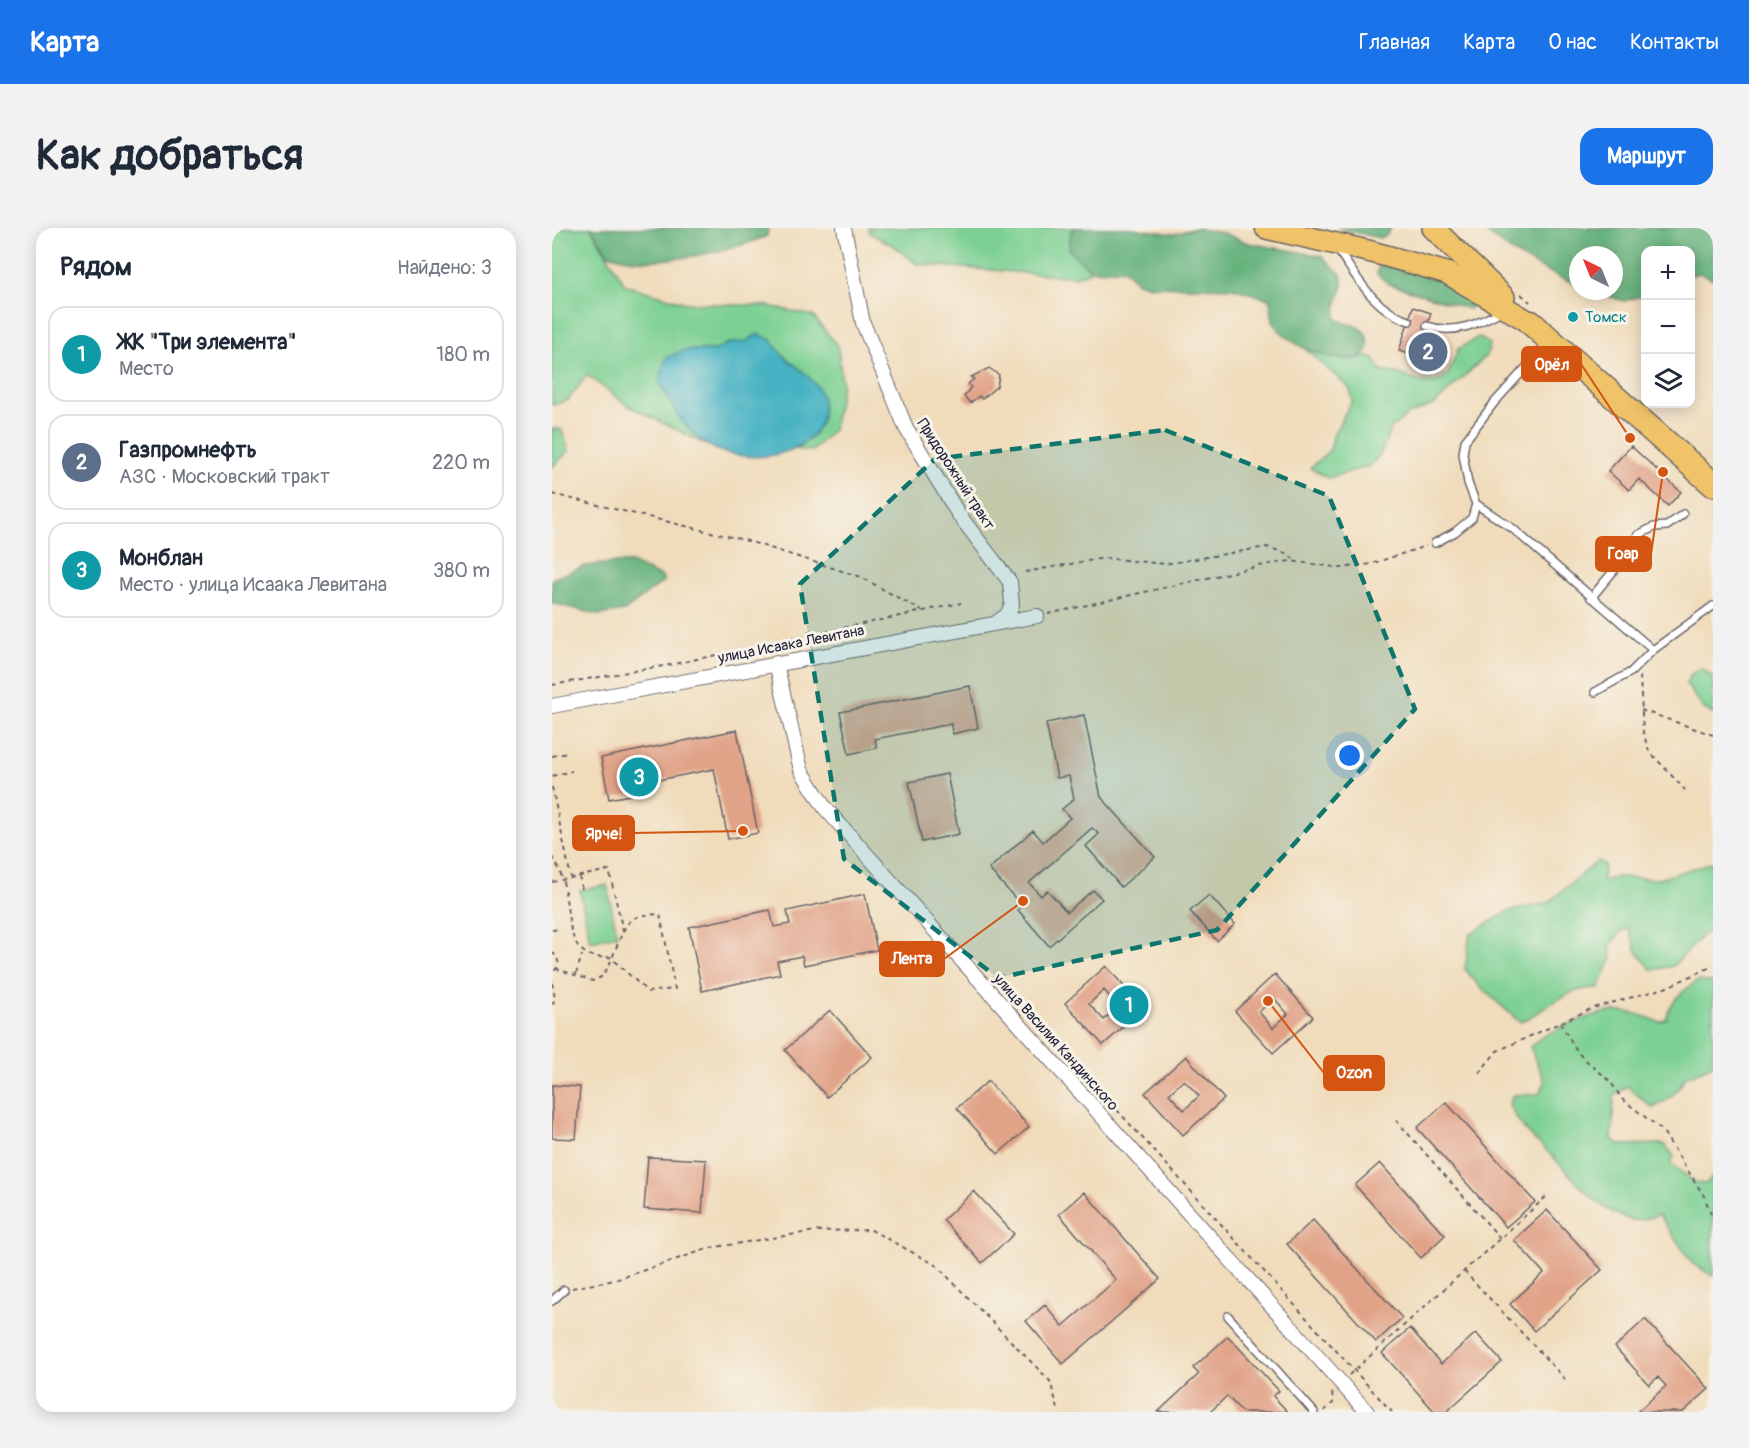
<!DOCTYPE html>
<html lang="ru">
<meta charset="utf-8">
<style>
body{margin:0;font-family:Pangolin,sans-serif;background:#f2f2f3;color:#1f2937}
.controls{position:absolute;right:18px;top:18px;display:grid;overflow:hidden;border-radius:12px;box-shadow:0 3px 15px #0003}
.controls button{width:54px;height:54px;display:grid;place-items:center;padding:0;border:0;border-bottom:2px solid #e0e1e3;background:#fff;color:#1f2937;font:30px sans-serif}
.compass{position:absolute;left:1017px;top:18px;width:54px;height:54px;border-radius:50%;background:#fff;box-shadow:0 3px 15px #0003;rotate:317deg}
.you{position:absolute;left:798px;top:528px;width:21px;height:21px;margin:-15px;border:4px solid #fff;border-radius:50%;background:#1a73e8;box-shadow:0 0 0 9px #1a73e833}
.badge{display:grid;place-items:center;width:39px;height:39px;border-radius:50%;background:#1a73e8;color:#fff;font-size:20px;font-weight:700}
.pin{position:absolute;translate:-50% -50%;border:3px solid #fff;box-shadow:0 2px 6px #0006}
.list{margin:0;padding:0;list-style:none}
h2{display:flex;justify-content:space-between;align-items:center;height:78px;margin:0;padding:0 24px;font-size:26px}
h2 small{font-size:20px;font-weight:400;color:#747a83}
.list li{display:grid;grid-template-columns:39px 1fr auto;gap:18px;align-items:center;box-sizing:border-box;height:96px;margin:0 12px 12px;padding:0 12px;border:2px solid #e0e1e3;border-radius:18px}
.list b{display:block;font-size:22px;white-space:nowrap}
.list p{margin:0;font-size:20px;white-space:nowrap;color:#747a83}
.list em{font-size:20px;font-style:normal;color:#747a83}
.icon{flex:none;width:33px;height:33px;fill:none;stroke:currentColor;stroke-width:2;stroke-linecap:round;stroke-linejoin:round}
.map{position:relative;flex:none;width:1161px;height:1184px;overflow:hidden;border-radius:18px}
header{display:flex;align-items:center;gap:36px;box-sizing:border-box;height:84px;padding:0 30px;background:#1a73e8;color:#fff}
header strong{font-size:28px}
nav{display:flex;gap:33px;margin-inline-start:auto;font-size:21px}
.intro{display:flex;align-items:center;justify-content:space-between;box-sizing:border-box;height:144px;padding:0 36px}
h1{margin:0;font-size:42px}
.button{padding:15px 27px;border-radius:18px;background:#1a73e8;color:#fff;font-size:21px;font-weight:700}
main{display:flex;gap:36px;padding:0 36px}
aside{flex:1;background:#fff;border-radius:18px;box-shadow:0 3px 15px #0003}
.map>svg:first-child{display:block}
.green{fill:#7cd093;stroke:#4f7967;stroke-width:1.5}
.forest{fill:#65b27d;stroke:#446a5c;stroke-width:1.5}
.water{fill:#46b2c3;stroke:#346a7f;stroke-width:1.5}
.building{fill:#e1a388;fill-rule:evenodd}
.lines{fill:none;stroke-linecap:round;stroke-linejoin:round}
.lane-casing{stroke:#6a6368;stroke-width:10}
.street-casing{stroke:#6a6368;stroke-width:16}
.primary-casing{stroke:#6a6368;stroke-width:24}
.highway-casing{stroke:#6a6368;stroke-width:27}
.path{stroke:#6a6368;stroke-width:2;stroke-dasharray:4.5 4.5;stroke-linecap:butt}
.lane{stroke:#fff;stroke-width:7}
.street{stroke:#fff;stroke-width:14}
.primary{stroke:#f0c369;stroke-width:21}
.highway{stroke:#f0c369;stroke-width:24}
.marked{fill:#0f766e;fill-opacity:0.2;stroke:#0f766e;stroke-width:4.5;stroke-dasharray:12 8;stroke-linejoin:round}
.culture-dot{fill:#0f9aa8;stroke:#f7f3e8;stroke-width:2}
.labels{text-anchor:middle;stroke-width:6;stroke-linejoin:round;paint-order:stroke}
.culture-label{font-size:15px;fill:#0d838f;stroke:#f7f3e8;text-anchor:start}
.street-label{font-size:15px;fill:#22223b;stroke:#f7f3e8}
.leader{fill:none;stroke:#d45411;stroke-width:2}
.callout-dot{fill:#d45411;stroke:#f7f3e8;stroke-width:2}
.callout{fill:#d45411;stroke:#d45411;stroke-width:2}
.callout-label{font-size:16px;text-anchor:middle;font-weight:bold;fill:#fff}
</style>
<header>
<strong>Карта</strong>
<nav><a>Главная</a><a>Карта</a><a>О нас</a><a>Контакты</a></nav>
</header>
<div class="intro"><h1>Как добраться</h1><a class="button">Маршрут</a></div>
<main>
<aside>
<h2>Рядом<small>Найдено: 3</small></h2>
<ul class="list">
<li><span class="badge" style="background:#0f9aa8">1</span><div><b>ЖК &quot;Три элемента&quot;</b><p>Место</p></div><em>180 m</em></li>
<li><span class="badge" style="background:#5c6f8a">2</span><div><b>Газпромнефть</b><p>АЗС · Московский тракт</p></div><em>220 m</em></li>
<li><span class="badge" style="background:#0f9aa8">3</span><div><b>Монблан</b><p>Место · улица Исаака Левитана</p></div><em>380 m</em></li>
</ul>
</aside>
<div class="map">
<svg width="1161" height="1184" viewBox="0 0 1161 1184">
<rect width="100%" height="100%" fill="#f7f3e8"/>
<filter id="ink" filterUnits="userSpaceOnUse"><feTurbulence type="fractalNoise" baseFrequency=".0167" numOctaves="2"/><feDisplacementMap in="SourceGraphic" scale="12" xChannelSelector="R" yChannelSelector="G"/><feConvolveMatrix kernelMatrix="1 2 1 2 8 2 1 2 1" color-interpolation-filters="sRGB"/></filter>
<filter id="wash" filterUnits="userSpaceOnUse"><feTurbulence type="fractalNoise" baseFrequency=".008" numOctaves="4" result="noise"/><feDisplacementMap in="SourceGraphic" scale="24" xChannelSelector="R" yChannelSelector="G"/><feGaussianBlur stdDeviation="1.35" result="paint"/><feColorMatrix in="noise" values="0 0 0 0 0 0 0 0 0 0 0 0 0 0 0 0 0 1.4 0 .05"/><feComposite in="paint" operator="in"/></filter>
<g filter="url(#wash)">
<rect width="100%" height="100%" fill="#f0dcbb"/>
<path class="green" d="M0,0H39L73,57L134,75L217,78L261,88L286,118L290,157L281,202L260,223L243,221L263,206L259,152L225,122L220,112L174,116L164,122H132L123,185L155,217L75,177L35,147L16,172L0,177Z
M316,0H524L519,4L517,22L539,43L523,49L365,36L342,18L319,6Z
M926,109L938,116L935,127L883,176L856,187L839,200L829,225L818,238L776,250L758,240L778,222L782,205L800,173L798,161L752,120C768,125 784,132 801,131C808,131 813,128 821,129L829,143L848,146L865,153L884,154L896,146L906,121Z
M0,201H9L17,223L0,239Z
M1149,440L1161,449V486L1151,480L1134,456L1139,446Z
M1046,633L1053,637L1050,653L1066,649L1106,651L1161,634V702L1152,706L1121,738L1100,742L1086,725L1076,700L1067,705L1058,719L1060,729L1047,760C1014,759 996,781 968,794L927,758L913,741L918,706L957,683L996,675Z
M55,657L65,707L38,713L28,662Z
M1145,753L1161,754V837L1133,849C1126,865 1116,872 1101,880L1075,858L1062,868L1060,911L1068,917L1112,916L1122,928L1119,936L1143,954L1153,956L1161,949V1009L1158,1011L1161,1014V1048L1141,1036L1107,987C1099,989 1087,994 1080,992C1046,984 1024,952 1001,929C982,910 969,902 957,876L961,867L987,866L993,854L978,819C987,809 997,805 1009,800C1046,783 1067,776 1107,794L1114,791C1119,773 1130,763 1145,753Z"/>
<path class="forest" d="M39,0H216L215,8C182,22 120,35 84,32C75,32 65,28 56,26Z
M524,0H579L621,6L643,0L671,5L696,15L770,28L789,46L791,58L785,74L784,90C792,97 810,96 814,107C829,145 768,128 752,120C744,116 733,108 726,101C718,93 721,82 717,71L681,60L599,58L585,54L571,40C540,46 539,43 517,22L519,4Z
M785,0H839L834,8L828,10Z
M929,0H1161V51L1149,45L1139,47L1138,22H1094L1093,67L1072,73L1039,63H1062V27H1026V57C991,43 958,26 929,0Z
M830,37L885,49L926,73L917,81L837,56L825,46L826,39Z
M60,335H79L110,349L112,353L72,383L47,387L0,375V351L33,338Z"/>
<path class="water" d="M206,106L220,112C230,135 265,145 270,171C280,229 193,241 156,217C132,202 119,178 107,152L114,130L132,122H164L174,116L195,113Z"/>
<g id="blocks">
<path class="building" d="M861,79L879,85L869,116L893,124L887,143L861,135L864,128L847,123Z
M437,140L447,147L445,158L430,171L427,168L418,175L412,168L419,159L416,156L422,151L419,149Z
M1079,218L1129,264L1116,278L1087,251L1077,262L1056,243Z
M418,458L426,500L400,506L399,496L323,511L325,520L297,526L288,484Z
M532,487L549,569L603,629L569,659L534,618L547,606L540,600L477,655L489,668L495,662L515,684L541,662L550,671L497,718L466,682L470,678L437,641L481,602L491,614L518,590L510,581L522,571L517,548L505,550L494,495Z
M185,502L206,605L176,611L162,541L81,557L83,566L57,571L49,530Z
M395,546L407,606L370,614L357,554Z
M313,666L325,722L252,737L250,728L225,733L228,746L150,763L137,699L218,682L222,699L238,696L235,683Z
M657,667L683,696L665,713L638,683Z
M554,738L592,781L551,817L513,775ZM552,762L566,778L552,792L537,776Z
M723,746L761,789L721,825L683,783ZM722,770L736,786L721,800L707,784Z
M278,782L320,829L275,869L233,822Z
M634,828L672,871L631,907L593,865ZM632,852L647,868L632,882L617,866Z
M436,853L477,899L446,926L405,880Z
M0,857L28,859L24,911L0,910Z
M894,874L983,974L954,999L865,900Z
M96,929L154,932L150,985L92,981Z
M828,935L893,1007L869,1030L803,957Z
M422,963L462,1006L430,1035L391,992Z
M532,964L608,1051L511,1136L474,1093L493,1077L511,1098L564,1052L507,986Z
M995,982L1050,1042L982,1103L958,1076L992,1045L962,1012Z
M761,992L850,1090L824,1114L735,1016Z
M1093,1091L1157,1161L1131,1184H1085L1114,1158L1106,1149L1097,1157L1063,1119Z
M858,1100L889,1136L924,1105L950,1134L894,1184H883L830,1125Z
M676,1108L727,1163L721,1168L736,1184H690L675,1168L658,1184H606L647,1146L641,1140Z"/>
</g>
</g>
<g filter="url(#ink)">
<use href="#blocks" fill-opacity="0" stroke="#6a6368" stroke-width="1.5"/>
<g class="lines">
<defs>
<path id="lane" d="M785,21C805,49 822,82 857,93
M875,98C903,107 926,96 951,82
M924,276L960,300L1101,422
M883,315L903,304L920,290L924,276L916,255L911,226L913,213L942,175L996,115
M1039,370L1064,340L1086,307L1102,299L1115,298L1131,286
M1043,464L1079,444L1101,422L1161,378
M0,1073L12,1062
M676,1088L762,1184"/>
<path id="street" d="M292,0L311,95L354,200L407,287L458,354L460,377L455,387L444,395
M224,435L249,542L273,580L815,1184
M0,478L485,388"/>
<path id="primary" d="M714,0L820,24L895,45L979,95
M881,0L952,69"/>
<path id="highway" d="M979,95L1161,256"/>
</defs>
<use href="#lane" class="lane-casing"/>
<use href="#street" class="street-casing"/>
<use href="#primary" class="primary-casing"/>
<use href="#highway" class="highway-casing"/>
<path class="path" d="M969,66L978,74
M0,266L196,313L309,349L370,383
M473,344L552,330L613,336L715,319L736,326L745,334
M496,386L712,337L738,333L790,340L819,336L874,318
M1088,448L1091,504L1097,523L1133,562
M0,457L117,437L409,375
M1089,482L1161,507
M0,528L16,525
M0,548L20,543
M0,559L19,650
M0,629C27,663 0,735 58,729L96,764L123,761L108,686C90,687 80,686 71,703
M27,648L30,662
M0,654L57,642L71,703L56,740L49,749L41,753L5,741
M0,702L9,701
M0,724L5,729L7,737L0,746
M24,746L30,727
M0,755L3,770L0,778
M474,782L840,1184
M1008,795L1027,826L1058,853L1070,871L1110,902L1152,968L1161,991
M927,845L945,823L1041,780L1113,760L1161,738
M844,892L948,1010
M912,1043L1013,1151
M20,1060L63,1052L158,1020L263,1003L319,1002L384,1037L498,1153L507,1184
M797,1147L995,968
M772,1183L781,1175L780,1163"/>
<use href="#lane" class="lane"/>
<use href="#street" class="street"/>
<use href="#primary" class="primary"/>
<use href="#highway" class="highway"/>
</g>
</g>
<path class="marked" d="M613,202L777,268L863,481L665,702L446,750L292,631L248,356L383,231Z"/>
<circle class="culture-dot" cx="1021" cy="89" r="6"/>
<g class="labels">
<g class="culture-label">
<text x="1033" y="94">Томск</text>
</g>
<g class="street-label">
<text transform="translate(404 246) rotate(57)" y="5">Придорожный тракт</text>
<text transform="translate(239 416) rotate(-11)" y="5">улица Исаака Левитана</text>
<text transform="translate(504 814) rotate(48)" y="5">улица Василия Кандинского</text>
</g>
</g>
<path class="leader" d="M1078 210L1029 136M1111 244L1099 326M191 603L82 605M471 673L392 731M716 773L772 845"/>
<g class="callout-dot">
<circle cx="1078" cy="210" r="6"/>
<circle cx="1111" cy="244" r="6"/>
<circle cx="191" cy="603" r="6"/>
<circle cx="471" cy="673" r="6"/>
<circle cx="716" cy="773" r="6"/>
</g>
<g class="callout">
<rect x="970" y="119" width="59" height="34" rx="6"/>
<rect x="1044" y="309" width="55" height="34" rx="6"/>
<rect x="21" y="588" width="61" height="34" rx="6"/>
<rect x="328" y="714" width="64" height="34" rx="6"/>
<rect x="772" y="828" width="60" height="34" rx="6"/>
</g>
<g class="callout-label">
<text x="1000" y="142">Орёл</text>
<text x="1071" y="331">Гоар</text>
<text x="52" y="611">Ярче!</text>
<text x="360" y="736">Лента</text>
<text x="802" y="850">Ozon</text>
</g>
</svg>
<div class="controls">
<button>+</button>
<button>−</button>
<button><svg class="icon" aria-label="layers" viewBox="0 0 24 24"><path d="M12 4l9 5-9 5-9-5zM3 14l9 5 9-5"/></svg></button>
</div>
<svg class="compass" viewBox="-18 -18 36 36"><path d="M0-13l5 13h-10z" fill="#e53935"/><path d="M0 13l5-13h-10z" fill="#747a83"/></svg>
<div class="you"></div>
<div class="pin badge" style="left:577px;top:777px;background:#0f9aa8">1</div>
<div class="pin badge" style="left:876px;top:124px;background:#5c6f8a">2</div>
<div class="pin badge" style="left:87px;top:549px;background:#0f9aa8">3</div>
</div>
</main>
